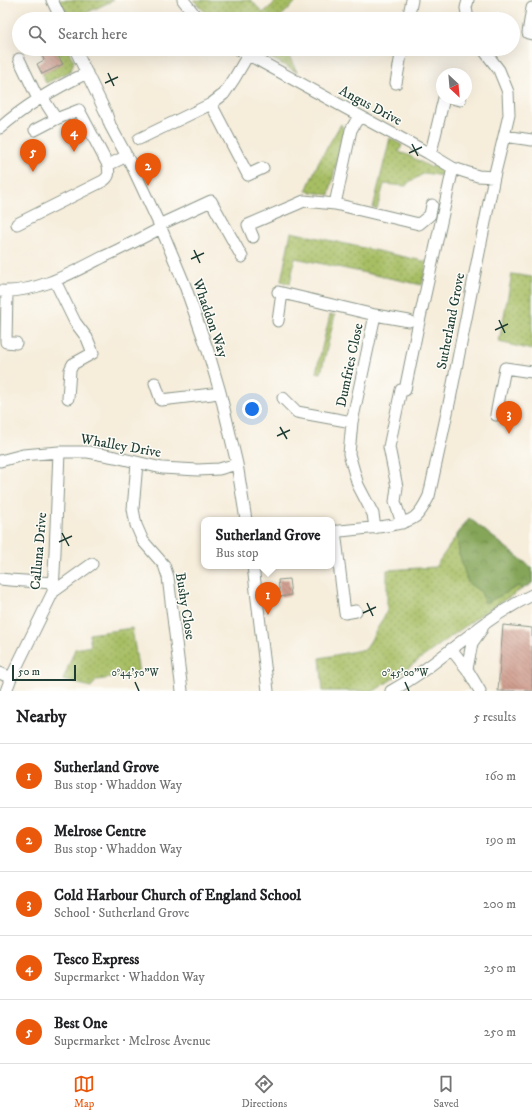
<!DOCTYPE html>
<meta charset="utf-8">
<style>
body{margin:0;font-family:"IM FELL DW Pica",serif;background:#f2f2f2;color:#202124}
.compass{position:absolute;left:436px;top:68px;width:36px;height:36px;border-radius:50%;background:#fff;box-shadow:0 4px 16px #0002;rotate:154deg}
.scale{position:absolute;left:12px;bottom:10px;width:64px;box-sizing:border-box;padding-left:4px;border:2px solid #1f3d34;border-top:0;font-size:11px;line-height:14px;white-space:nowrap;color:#1f3d34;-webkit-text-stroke:3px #fdfcf7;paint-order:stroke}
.you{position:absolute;left:252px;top:409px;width:14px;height:14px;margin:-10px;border:3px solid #fff;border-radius:50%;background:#1a73e8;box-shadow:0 0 0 6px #1a73e833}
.badge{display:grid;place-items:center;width:26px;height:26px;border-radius:50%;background:#ea580c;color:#fff;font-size:13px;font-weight:700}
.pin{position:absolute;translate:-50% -33px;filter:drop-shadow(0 1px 2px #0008)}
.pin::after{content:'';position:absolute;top:21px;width:14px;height:12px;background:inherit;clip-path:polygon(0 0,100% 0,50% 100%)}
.popup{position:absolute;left:201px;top:517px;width:134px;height:52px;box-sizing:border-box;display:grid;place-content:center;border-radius:8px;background:#fff;filter:drop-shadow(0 1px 3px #0005);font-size:13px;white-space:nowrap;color:#757577}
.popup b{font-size:15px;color:#202124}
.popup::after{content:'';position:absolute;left:50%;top:100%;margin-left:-8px;border:8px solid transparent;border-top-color:#fff}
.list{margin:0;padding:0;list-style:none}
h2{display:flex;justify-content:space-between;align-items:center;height:52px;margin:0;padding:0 16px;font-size:17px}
h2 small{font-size:13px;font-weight:400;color:#757577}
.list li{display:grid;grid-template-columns:26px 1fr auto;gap:12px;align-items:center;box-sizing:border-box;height:64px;padding:0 16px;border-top:1px solid #e0e0e0}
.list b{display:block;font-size:15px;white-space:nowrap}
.list p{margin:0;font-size:13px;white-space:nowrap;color:#757577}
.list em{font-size:13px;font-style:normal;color:#757577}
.icon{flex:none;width:22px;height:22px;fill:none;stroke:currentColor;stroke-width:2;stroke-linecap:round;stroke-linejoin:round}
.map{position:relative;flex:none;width:532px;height:691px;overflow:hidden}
.search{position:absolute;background:#fff;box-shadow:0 4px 16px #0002;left:12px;right:12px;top:12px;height:44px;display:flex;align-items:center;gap:10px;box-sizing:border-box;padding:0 14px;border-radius:22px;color:#757577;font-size:15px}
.sheet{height:372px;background:#fff}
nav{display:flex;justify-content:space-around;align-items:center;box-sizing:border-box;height:56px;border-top:1px solid #e0e0e0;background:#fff;font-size:11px;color:#757577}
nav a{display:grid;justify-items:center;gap:2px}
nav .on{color:#ea580c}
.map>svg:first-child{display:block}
.green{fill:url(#green-dots);stroke:#637e4c}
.forest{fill:url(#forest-crowns);stroke:#527146}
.building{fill:url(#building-back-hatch)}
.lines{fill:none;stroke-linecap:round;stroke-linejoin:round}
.minor-casing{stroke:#8a9588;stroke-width:13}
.minor{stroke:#fff;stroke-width:11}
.ticks{fill:none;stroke:#1f3d34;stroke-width:1.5}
.labels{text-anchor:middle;stroke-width:3;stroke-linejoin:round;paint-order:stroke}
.street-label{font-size:14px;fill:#1f3d34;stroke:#fdfcf7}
.ticks-label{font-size:10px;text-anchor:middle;fill:#1f3d34;stroke:#fdfcf7;stroke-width:3;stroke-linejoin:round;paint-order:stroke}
</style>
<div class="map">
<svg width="532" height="691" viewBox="0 0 532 691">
<defs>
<pattern id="green-dots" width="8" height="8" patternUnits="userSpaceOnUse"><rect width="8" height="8" fill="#a7be63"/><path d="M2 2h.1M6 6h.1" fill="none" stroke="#879c52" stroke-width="1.8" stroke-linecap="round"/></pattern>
<pattern id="forest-crowns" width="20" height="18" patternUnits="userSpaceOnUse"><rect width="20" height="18" fill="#85a559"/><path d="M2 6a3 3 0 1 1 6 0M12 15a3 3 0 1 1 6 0" fill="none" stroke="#6c884a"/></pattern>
<pattern id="building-back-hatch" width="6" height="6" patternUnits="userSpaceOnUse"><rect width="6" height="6" fill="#d09f90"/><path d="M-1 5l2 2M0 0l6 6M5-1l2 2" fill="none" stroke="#a88376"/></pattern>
</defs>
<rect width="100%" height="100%" fill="#fdfcf7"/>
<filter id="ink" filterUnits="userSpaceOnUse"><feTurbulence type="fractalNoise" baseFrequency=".025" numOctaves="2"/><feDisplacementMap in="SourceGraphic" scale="8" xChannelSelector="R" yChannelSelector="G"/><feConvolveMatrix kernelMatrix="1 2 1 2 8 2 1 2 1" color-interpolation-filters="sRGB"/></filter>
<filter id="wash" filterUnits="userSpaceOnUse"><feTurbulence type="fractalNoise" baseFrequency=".012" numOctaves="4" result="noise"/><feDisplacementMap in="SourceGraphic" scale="16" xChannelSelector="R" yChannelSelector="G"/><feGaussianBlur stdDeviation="0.9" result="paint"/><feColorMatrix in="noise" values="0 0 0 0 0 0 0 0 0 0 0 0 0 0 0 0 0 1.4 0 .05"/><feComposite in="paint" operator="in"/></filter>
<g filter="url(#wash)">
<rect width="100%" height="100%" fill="#f6eddb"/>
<path class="green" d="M59,0H114L82,15L83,19H65L57,1Z
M193,0H251L263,13L278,0H298L278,19H212Z
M53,49H67L74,61L71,71L46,83L42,74L62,64L57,54H56Z
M256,49H285L297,72L262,53Z
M341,124L344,131L329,195L306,191L319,161Z
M390,138L402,145L399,152L408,155L432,168L435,162L450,170L448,177L425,173L409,182L406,186L384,184L377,209L373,208Z
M291,232L428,262L422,285L295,258L290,284L281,281Z
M512,274L532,277V350L499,342Z
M330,315H335L321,373L316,372Z
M469,518L532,568V583L479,616L397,676L374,691H323L320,658L366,649L387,611V570L435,567L457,535Z
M132,628L139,674L97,680L91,687L63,680L75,649L91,646L89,634Z"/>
<path class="forest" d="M469,518L532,568V583L522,589L518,586L498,597L485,603L481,592L468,583L459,553L457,535Z"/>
<g id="blocks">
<path class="building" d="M39,49H53L56,54H57L63,64L42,74L37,64L44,60Z
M289,579L291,595L280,597L278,580Z
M503,625L532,628V691H498Z"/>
</g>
</g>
<g filter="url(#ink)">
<use href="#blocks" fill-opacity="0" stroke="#8a9588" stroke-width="1"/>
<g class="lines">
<defs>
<path id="minor" d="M52,0L61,19
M183,0L198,19
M468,0L466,8L468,19
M532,8L528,33L532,34
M408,19L412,0
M75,49L106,113L110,125L132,166L161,228L184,283L208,351L220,392L237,464L246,520
M238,49L360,116L428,153L453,168L478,176L494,177
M19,59L38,99
M396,83L402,49
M42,97L56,119
M451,98L460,100
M211,104L248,175L263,168
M0,128C26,105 55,88 87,73
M504,136L532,140
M139,139L211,104L224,94L234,79L248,55
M428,153L432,148L444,98
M108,165L127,156
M335,204L351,130L355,123L360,116
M17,224L103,181C110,176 109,173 108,165L79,110L56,119L35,130
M159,225L211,201L242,257
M253,237L248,225L295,205L304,201L335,204L419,224L430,215L432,205
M55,281L75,322L87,338L93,353L73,364L70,370L68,398
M0,291C37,293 72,273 103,257C123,248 142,238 161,228
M7,291L6,342L16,343
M278,292L375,315L409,321
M375,315L352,422L349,454L358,485L373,514L375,528
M278,321L282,293
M155,383L161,400L212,394L220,392
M283,398L297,412L352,422
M496,415L505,368L532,372
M0,461L23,455L59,452H88L115,457L162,468L198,470L219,469L237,464
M137,463L133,509L136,525L143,541L164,565L168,577L182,691
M402,523L395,502L397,487L389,447L401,390H405L417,331L453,168
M335,531L345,613L356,611
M332,532C351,529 401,528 415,517C422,511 425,504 429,496L450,399L494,177L504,136L509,115L508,92L499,70L483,49
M253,566L268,691
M0,579L10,580L53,583
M53,592L92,564
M451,649L467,669L480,691
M467,669L472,643L482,629
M0,673L11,678
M6,691L11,678L53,592L55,552L59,452
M391,691C426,672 455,645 487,622C501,612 516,603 532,595"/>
</defs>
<use href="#minor" class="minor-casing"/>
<use href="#minor" class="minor"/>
</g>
</g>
<path class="ticks" d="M108,73L114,86M105,83L118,77M412,144L418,156M409,153L422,147M194,250L200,263M191,259L204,253M499,320L505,333M495,330L508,324M280,427L287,439M277,436L290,430M62,533L69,546M59,542L72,536M367,603L373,616M363,613L376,607M135,682L139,691M405,682L409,691"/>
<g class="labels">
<g class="street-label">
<text transform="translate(371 105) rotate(28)" y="5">Angus Drive</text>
<text transform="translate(211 318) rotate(71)" y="5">Whaddon Way</text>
<text transform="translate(450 321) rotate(-79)" y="5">Sutherland Grove</text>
<text transform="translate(349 365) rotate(-78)" y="5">Dumfries Close</text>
<text transform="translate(121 445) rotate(10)" y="5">Whalley Drive</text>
<text transform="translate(38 551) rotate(-85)" y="5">Calluna Drive</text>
<text transform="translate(186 606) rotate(81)" y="5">Bushy Close</text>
</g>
</g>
<g class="ticks-label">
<text x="135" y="676">0°44'50"W</text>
<text x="405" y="676">0°45'00"W</text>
</g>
</svg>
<svg class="compass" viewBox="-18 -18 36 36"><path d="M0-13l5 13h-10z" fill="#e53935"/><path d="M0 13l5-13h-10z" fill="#757577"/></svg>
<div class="scale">50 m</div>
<div class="you"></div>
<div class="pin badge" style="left:268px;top:615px">1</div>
<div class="popup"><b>Sutherland Grove</b>Bus stop</div>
<div class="pin badge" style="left:148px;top:186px">2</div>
<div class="pin badge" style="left:509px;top:434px">3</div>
<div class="pin badge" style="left:74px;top:152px">4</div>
<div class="pin badge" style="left:33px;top:172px">5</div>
<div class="search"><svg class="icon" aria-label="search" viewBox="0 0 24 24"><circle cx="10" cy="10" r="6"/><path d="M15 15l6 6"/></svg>Search here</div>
</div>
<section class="sheet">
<h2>Nearby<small>5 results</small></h2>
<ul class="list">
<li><span class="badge">1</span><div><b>Sutherland Grove</b><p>Bus stop · Whaddon Way</p></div><em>160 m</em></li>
<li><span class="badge">2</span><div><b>Melrose Centre</b><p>Bus stop · Whaddon Way</p></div><em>190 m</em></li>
<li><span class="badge">3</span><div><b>Cold Harbour Church of England School</b><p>School · Sutherland Grove</p></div><em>200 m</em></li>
<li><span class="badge">4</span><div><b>Tesco Express</b><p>Supermarket · Whaddon Way</p></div><em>250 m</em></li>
<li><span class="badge">5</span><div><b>Best One</b><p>Supermarket · Melrose Avenue</p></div><em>250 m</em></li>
</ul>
</section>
<nav>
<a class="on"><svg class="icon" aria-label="map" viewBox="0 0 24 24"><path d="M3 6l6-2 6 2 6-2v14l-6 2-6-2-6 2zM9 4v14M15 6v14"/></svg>Map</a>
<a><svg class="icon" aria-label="directions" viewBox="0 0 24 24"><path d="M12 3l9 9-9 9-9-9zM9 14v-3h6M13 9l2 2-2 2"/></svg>Directions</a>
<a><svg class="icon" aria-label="saved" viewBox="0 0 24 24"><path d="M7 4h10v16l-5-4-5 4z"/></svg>Saved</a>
</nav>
